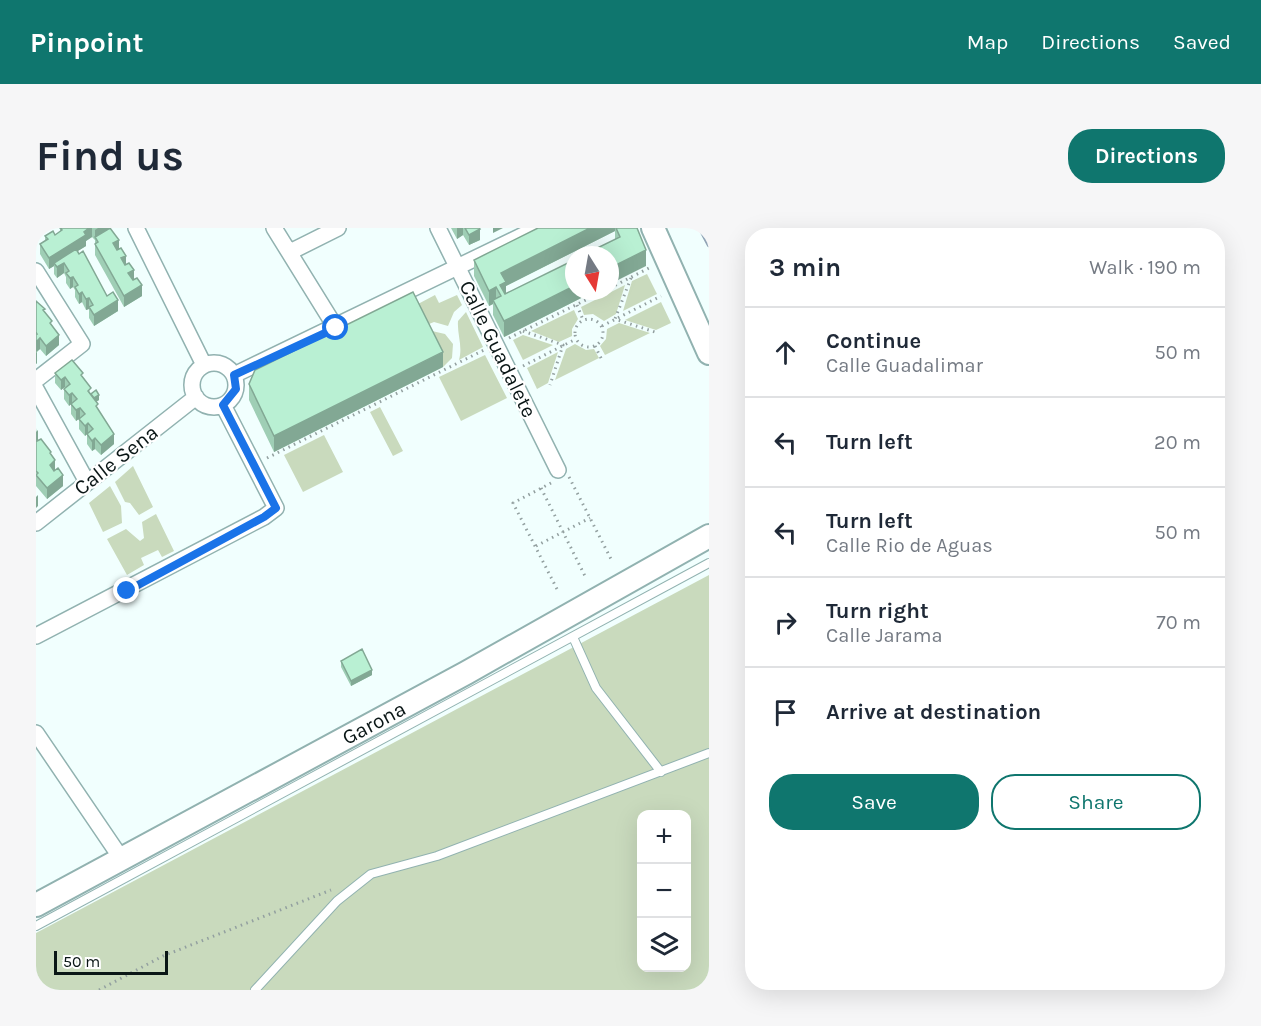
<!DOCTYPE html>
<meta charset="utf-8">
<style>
body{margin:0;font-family:Karla,sans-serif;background:#f6f6f7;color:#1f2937}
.controls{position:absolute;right:18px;bottom:18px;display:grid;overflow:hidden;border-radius:12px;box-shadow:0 6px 24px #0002}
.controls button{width:54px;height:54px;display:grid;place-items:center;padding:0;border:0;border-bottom:2px solid #e0e1e3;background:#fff;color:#1f2937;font:30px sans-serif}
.compass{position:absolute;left:529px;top:18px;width:54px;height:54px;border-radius:50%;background:#fff;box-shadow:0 6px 24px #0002;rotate:169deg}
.scale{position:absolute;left:18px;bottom:15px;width:114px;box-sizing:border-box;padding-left:6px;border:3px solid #0a1616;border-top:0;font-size:16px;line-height:21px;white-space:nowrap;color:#0a1616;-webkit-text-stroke:4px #fff;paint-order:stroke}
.stop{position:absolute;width:18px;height:18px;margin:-14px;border:4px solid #1a73e8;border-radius:50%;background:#fff}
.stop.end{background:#1a73e8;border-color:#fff;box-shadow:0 2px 6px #0008}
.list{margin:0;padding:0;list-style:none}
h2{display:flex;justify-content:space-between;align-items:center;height:78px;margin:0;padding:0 24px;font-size:26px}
h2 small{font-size:20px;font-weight:400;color:#747a83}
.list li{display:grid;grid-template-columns:39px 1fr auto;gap:18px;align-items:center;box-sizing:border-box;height:90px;padding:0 24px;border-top:2px solid #e0e1e3}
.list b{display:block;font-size:22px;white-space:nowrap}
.list p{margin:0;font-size:20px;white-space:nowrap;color:#747a83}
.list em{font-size:20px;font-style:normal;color:#747a83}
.actions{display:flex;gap:12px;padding:18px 24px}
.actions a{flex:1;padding:14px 0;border:2px solid #0f766e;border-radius:24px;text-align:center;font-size:21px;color:#0f766e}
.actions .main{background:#0f766e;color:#fff}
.icon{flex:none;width:33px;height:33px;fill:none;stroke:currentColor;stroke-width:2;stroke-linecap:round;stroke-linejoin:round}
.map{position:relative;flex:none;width:673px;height:762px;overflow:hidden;border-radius:24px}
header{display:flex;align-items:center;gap:36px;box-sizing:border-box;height:84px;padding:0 30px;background:#0f766e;color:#fff}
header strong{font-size:28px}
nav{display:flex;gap:33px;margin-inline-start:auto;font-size:21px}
.intro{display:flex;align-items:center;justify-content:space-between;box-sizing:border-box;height:144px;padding:0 36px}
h1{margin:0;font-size:42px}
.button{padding:15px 27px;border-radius:24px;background:#0f766e;color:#fff;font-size:21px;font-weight:700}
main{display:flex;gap:36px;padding:0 36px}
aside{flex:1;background:#fff;border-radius:24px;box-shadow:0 6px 24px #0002}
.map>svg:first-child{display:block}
.green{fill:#c9dabd;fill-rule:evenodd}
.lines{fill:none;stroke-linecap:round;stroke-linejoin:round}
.stream{stroke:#90a2b4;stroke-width:4.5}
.service-casing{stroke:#91b2b0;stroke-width:10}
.minor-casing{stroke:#91b2b0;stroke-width:18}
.secondary-casing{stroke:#91b2b0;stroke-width:26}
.path{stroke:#93a0a0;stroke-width:3;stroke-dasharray:1.5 4.5;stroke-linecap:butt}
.service{stroke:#fff;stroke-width:8}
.minor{stroke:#fff;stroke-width:15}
.secondary{stroke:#fff;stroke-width:22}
.wall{fill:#9fceb5}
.shaded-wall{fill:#82a894}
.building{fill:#b9f0d3;stroke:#82a894;stroke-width:1.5}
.route{stroke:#1a73e8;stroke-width:8}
.labels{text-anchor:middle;stroke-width:4.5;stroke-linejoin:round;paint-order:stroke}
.street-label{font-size:21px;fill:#0a1616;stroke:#fff}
</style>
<header>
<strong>Pinpoint</strong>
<nav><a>Map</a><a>Directions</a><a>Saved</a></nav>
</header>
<div class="intro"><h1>Find us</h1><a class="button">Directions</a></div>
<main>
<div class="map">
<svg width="673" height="762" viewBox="0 0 673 762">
<rect width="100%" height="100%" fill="#f1fffe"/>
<path class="green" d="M611,46L621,66L587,83L596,53Z
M589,57L580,86L568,93L557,86L548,87L545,79Z
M399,67L403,75L421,67L426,77L418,84L412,98L398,94L393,96L382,76Z
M625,74L635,95L620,102L589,92Z
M538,82L542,91L536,101V108L523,114L495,103Z
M430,84L447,119L423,132C427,118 421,107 422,93Z
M583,95L614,105L569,127L564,118L570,111L571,101Z
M396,103L409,106L417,116L416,130L407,139Z
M487,107L517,117L487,132L477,112Z
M539,116L550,122L558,121L563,130L519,152L530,121Z
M522,124L512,155L501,161L491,140Z
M449,127L471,170L425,193L403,149Z
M344,179L367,223L357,228L334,184Z
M288,207L307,244L267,264L248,227Z
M97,238L117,279L103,287L94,275L89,274L79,254Z
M74,258L85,278L86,295L67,304L53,275Z
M120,286L138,323L126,329L122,322L105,330L108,337L91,347L71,311L90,301L104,313L108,310L106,294Z
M673,347V762H0V705ZM606,586H650V740H606Z"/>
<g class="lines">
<path class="stream" d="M664,0L673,17"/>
<defs>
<path id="service" d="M537,409L560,460L625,544
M0,698L673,335
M219,762L301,673L335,646L401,628L673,525"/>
<path id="minor" d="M100,0L168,137
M238,0L300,100
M402,0L522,242
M254,24L302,0
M0,43L46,116L0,152
M156 157a22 22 0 1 1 44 0a22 22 0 1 1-44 0Z
M198,147L502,0
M0,161L51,254
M0,295L160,169
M0,408L228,289L240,280L187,177
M0,505L85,630"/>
<path id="secondary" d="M617,0L673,125
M0,677L430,445L673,308"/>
</defs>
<use href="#service" class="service-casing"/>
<use href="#minor" class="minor-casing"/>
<use href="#secondary" class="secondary-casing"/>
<path class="path" d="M595,50L579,91L622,105
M574,60L613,40
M541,77L547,92
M539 105a14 14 0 1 1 28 0a14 14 0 1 1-28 0Z
M566,98L625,68
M487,103L527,117L514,157
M473,110L568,63
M559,118L566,132
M487,138L540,111
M231,230L448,122
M533,249L576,333
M515,255L477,275L522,363
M505,260L549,348
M500,318L554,290
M63,762L127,728L295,662"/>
<use href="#service" class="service"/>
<use href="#minor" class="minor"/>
<use href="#secondary" class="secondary"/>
</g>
<path class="wall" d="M24,0H73L90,37L106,68L88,79L59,27V12L56,9L50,13V18L42,23L71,68L82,83L58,98L53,90V81L50,82L46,74L43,76L39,69V62L37,59L34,61L30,55V49L28,45L21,50L18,46V38L13,41L4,26V16L9,13V8L19,7L24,4Z
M415,0H443L444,12L433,17L427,7L421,11Z
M502,0H601L610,38L579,11V3L470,58V66L559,63L468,109L457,87V76L453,78L438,48V32Z
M0,73L9,84L16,97L23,117L10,128L4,121L1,124V135L0,136Z
M407,139L238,224L213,172V156Z
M19,145L47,151L55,166L63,172L60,174L62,183L78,216L65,227L59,221L56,223L51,216V206L49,208L43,201V191L40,193L35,186V176L33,178L28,171V161L29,159L25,162L19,155Z
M0,200L2,213L15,227L19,242L27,258L11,271L0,258Z
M305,433L336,447L315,458L305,439Z"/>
<path class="shaded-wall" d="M53,0H56V9L50,13V18L19,37L18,35V38L13,41V30Z
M62,0H73V3L59,9V13V2Z
M421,0H427V7L421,11Z
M457,0H467L457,5Z
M554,0H579V3L470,58V70L464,67L465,45Z
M444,1V12L433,17V7Z
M83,12V22L77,26V15Z
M610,22V38L574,56V40Z
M90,28V38L85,30Z
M28,35V45L21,50V39Z
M98,42V52L92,56V45Z
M37,49V59L34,61V50Z
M106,57V68L88,79V68Z
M538,58V63H559L468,109V93Z
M460,59V75L457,72V76L453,78V63Z
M46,64V74L43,76V66Z
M53,70V81L50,82V71Z
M82,72V83L58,98V87Z
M23,107V117L10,128V118Z
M4,110V121L0,124V114Z
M1,124V135L0,136V125Z
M407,124V139L238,224V208Z
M29,149V159L25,162V152Z
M36,165V175L33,178V167Z
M63,167V172L58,175V170Z
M44,180V190L40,193V182Z
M52,195V205L49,208V198Z
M2,202V213L0,215V204Z
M78,206V216L65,227V217Z
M59,210V221L56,223V213Z
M19,232V243L14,248V237Z
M27,247V258L11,271V260Z
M2,267V278L0,280V269Z
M336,442V447L315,458V453Z"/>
<path class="building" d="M24,0H53L48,4L50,7L13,30L4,16L12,11L9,8L17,3L19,7L26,2Z
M74,0L83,12L77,15L81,22L85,20L90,28L85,30L89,37L93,35L98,42L92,45L97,52L101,50L106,57L88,68L59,16L62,14L59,9Z
M429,0H443L444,1L433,7Z
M502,0H554L465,45L470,54L464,57L469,66L538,32V58L468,93L457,72L465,68L460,59L453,63L438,32Z
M580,0H601L610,22L574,40V27H547L584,9Z
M40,21L43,26L47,23L71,68L77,64L82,72L58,87L53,79L57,77L53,70L50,71L46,64L43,66L39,59L42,57L37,49L34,50L30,45L33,43L28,35L21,39L18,35Z
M377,64L407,124L238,208L213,156L219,142Z
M0,73L9,81L7,82L16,93L14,95L23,107L10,118L4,110L0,114V106H1L0,104Z
M36,132L47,145L45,147L55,160L52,163L62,176L60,178L78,206L65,217L59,210L56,213L51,206L57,201L52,195L49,198L43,191L49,186L44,180L40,182L35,176L41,171L36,165L33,167L28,161L34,156L29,149L25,152L19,145Z
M60,162L63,167L58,170L55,166Z
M5,211L15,224L14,225L19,232L14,237L18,243L22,240L27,247L11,260L0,247L2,245L0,243V212L1,213Z
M326,421L336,442L315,453L305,433Z"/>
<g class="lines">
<path class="route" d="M91,363L228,289L240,280L187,177L200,161L198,147L300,100"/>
</g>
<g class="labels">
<g class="street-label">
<text transform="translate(462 121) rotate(64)" y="7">Calle Guadalete</text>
<text transform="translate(80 232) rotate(-38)" y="7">Calle Sena</text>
<text transform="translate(338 495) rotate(-28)" y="7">Garona</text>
</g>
</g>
</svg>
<div class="controls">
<button>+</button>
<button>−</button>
<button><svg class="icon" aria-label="layers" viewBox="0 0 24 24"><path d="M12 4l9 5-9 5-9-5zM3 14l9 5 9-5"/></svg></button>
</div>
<svg class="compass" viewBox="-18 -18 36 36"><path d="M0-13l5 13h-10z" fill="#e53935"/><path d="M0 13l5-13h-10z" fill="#747a83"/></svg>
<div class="scale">50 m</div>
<div class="stop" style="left:300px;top:100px"></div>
<div class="stop end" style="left:91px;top:363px"></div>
</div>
<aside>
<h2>3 min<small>Walk · 190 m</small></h2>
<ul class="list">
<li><svg class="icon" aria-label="ahead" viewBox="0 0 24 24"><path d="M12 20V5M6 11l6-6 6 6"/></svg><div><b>Continue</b><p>Calle Guadalimar</p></div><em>50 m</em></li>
<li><svg class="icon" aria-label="left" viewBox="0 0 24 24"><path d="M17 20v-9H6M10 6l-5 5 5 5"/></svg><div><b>Turn left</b></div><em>20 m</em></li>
<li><svg class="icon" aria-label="left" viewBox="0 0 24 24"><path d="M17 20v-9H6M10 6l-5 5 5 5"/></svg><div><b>Turn left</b><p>Calle Rio de Aguas</p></div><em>50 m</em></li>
<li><svg class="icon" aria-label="right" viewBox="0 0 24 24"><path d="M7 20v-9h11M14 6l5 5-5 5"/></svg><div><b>Turn right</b><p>Calle Jarama</p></div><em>70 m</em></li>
<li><svg class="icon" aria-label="arrive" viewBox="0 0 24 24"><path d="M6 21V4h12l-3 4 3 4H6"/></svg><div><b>Arrive at destination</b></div></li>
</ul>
<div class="actions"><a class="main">Save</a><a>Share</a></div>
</aside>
</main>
